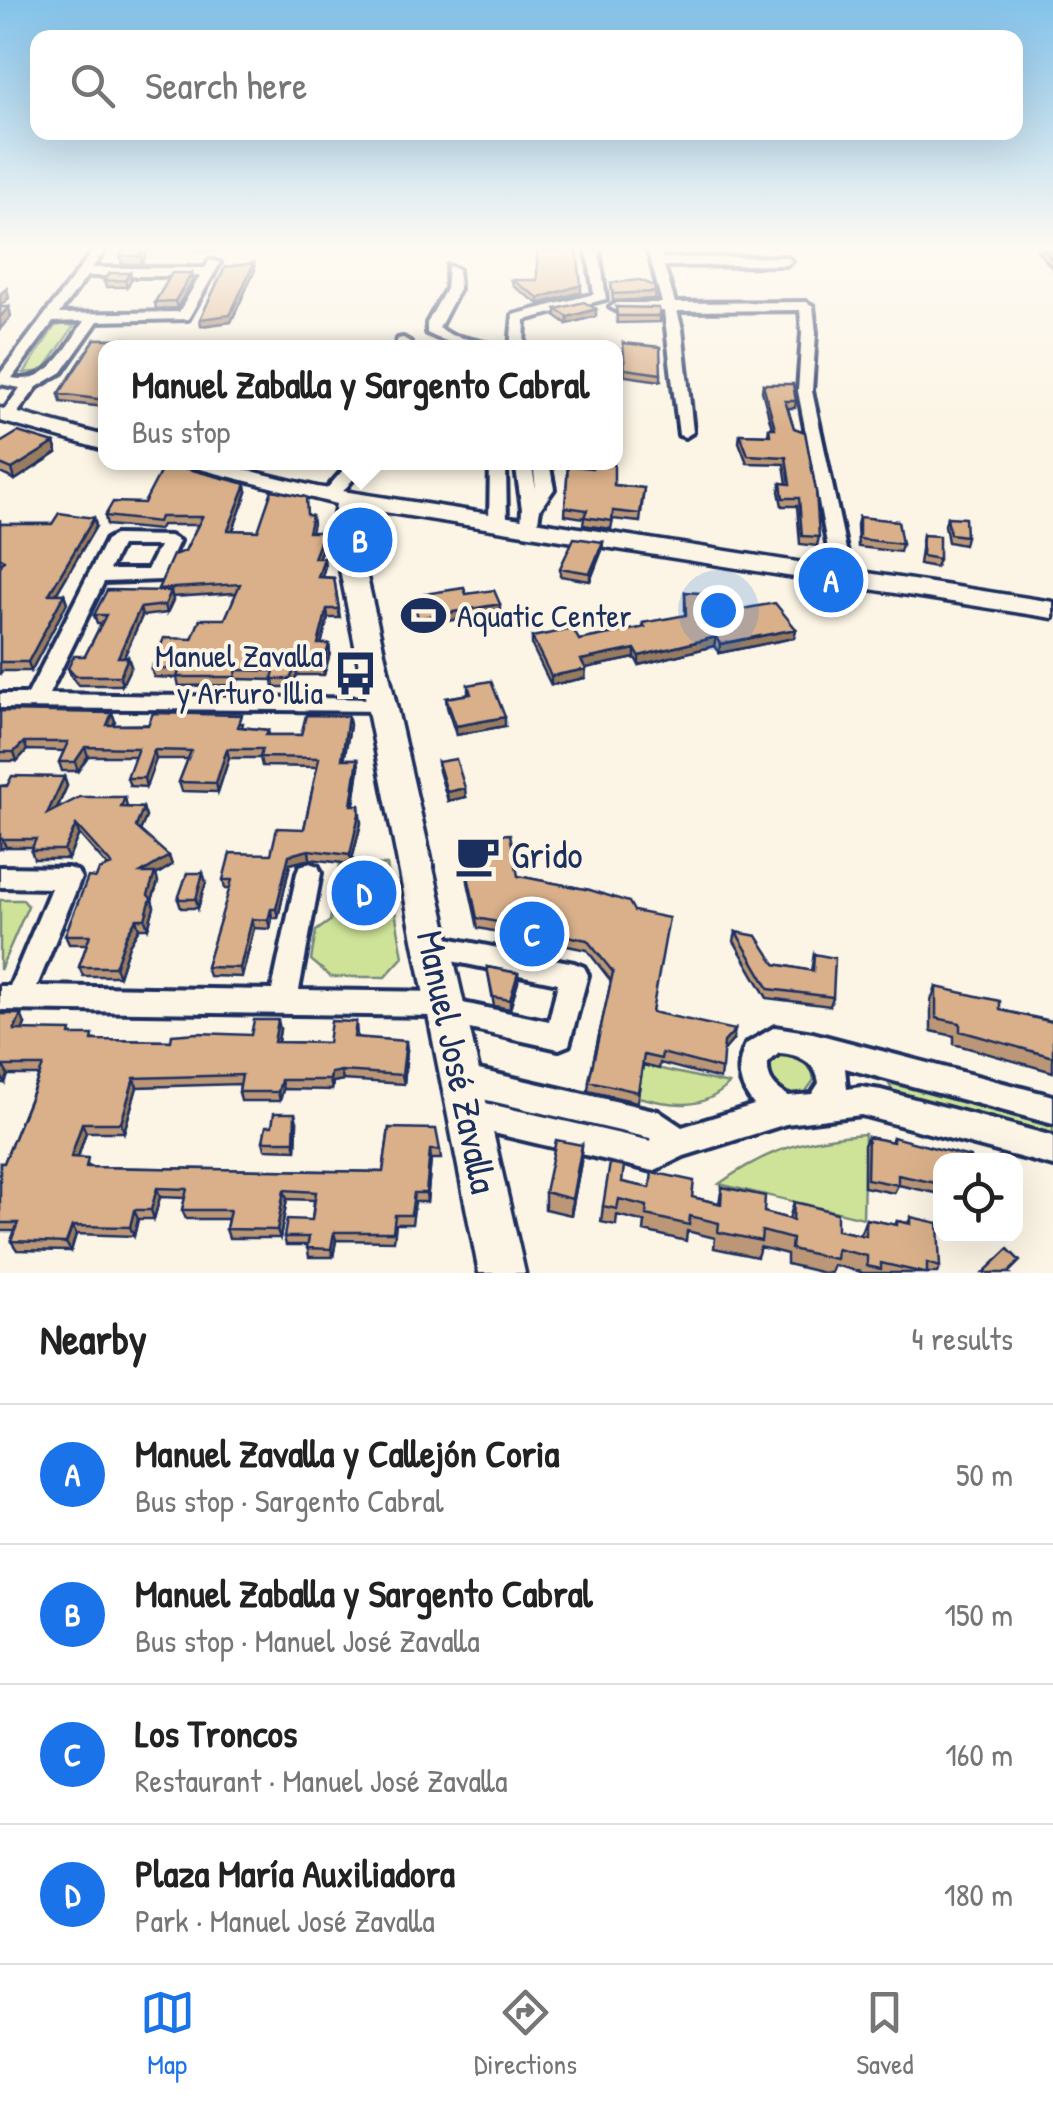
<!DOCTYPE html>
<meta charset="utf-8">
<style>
body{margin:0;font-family:"Patrick Hand",sans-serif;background:#f2f2f2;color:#222}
.controls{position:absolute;right:30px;bottom:30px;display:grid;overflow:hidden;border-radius:20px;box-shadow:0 10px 40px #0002}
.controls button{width:90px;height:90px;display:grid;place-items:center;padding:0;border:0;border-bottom:2px solid #e0e0e0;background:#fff;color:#222;font:50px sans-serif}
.you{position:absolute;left:718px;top:610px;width:35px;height:35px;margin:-25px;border:8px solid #fff;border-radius:50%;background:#1a73e8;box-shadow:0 0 0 15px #1a73e833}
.badge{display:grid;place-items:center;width:65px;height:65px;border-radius:50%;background:#1a73e8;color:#fff;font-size:32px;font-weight:700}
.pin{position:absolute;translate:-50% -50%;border:5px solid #fff;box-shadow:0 2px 10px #0006}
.popup{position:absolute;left:98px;top:340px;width:525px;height:130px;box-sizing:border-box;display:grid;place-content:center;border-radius:20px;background:#fff;filter:drop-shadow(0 2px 8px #0005);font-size:32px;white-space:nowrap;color:#767676}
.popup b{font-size:38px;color:#222}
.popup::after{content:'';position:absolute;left:50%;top:100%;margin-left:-20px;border:20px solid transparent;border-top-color:#fff}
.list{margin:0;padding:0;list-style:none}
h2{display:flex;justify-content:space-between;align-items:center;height:130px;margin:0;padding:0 40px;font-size:42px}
h2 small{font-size:32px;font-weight:400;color:#767676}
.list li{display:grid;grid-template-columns:65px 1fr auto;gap:30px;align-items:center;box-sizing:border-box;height:140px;padding:0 40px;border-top:2px solid #e0e0e0}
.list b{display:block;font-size:38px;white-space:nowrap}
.list p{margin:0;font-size:32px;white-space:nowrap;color:#767676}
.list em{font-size:32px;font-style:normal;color:#767676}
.icon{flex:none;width:55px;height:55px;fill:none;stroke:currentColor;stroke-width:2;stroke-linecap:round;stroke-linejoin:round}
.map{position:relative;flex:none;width:1053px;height:1273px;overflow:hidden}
.search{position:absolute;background:#fff;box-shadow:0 10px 40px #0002;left:30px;right:30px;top:30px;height:110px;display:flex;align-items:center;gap:25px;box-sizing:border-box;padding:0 35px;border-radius:20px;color:#767676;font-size:38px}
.sheet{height:690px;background:#fff}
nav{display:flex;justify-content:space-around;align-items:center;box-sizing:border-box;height:140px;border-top:2px solid #e0e0e0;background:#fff;font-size:28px;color:#767676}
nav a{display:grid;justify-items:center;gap:5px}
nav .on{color:#1a73e8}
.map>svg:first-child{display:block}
.green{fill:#cfe398;stroke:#75897b;stroke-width:2.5}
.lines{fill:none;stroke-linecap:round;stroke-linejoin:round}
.street-casing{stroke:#1b2f5e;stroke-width:8}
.secondary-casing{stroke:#1b2f5e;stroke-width:7}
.street{fill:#fcf5e5;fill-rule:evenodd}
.secondary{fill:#fcf5e5;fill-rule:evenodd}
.wall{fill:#bb9777;stroke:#1b2f5e;stroke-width:2.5}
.shaded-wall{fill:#987b61;stroke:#1b2f5e;stroke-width:2.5}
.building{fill:#d9b08a;stroke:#1b2f5e;stroke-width:2.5}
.labels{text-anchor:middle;stroke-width:8;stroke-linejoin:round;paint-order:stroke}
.poi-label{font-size:32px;fill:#1b2f5e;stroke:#fcf5e5;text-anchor:start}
.near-poi-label{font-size:38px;fill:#1b2f5e;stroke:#fcf5e5;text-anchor:start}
.near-street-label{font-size:38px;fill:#1b2f5e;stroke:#fcf5e5}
</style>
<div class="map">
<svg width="1053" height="1273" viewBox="0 0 1053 1273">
<rect width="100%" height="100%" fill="#fcf5e5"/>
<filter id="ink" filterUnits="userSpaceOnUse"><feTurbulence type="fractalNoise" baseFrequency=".01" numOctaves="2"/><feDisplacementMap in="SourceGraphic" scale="20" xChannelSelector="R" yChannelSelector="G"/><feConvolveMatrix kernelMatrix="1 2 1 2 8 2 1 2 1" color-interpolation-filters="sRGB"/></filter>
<g filter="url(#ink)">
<path class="green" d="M65,324L74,326L43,371L24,373L55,326Z
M340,864L387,865L403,957L385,977H331L311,960L316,931L330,921Z
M0,900H23L28,906L0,970Z
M781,1053C798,1053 812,1061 814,1080L804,1094L784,1095L768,1082L767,1063Z
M643,1065L729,1084C702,1112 672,1105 638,1097Z
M896,1082L1053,1127V1137L894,1093L889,1084Z
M865,1134L863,1218L719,1184C765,1150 807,1138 865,1134Z"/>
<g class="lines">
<defs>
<path id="street" d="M94,250L104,252L92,268H205L210,260L220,263L188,319L98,321L62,372L37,387L13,419H3L0,416L20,388L0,384V374ZM87,276H200L179,312L59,314ZM84,321C67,347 48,386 12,378L53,322Z
M587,250H599L606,299L525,320L524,348H510L513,315L594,294Z
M648,250H660L662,258L786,257L792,261L786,265L664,266L675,303L806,302L813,306L816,333L812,391L847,554L845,580H831L829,554L798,391L802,333L800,310L677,311L682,329L693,432L685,437L679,435L664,311H617L610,307L617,303H662Z
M448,266L458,269L459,289L439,328L451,335L505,348C477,348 452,346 427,333V323L446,289Z
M403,338L410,342L408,348H394L398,339Z
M350,462H367L336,500H324V492Z
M490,462H506L507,523L498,528L489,523Z
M515,462H531L536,490L533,462H549L554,489L540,509L536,532L530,533L521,528L522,509Z
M115,535L170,536L179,541L161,580L104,582L49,694L381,699L392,706L389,711L0,708V694H28L106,540ZM121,546H159L147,570H109Z
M309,863L318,866L321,873L299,990L445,992L455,995L458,1002L549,1021L558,983L432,957L423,954L419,946L423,938L432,935L574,963L584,967L588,975L569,1045L559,1049L447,1024L437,1021L435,1016L0,1010V986H10L51,888L0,887V867L68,868L77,871L81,878L37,986L272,990L297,873L300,866Z
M775,1027L813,1033L1053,1096V1124L845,1068L847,1089L861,1087L881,1090L1053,1136V1166L861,1115L786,1124L684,1156L653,1171L468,1127L457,1123L453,1113L457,1103L468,1099L651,1141L650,1138L461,1094L451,1090L446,1080L451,1070L461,1066L658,1111L682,1127L754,1105C738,1085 735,1067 746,1044ZM779,1053C799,1054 817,1063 819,1083L812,1094L788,1096C774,1087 767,1080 768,1063Z"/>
<path id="secondary" d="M0,408L105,436V450L0,421Z
M173,462H214L317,487L1053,602V618L359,508L356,529L525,1273H479L332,529L336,504Z"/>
</defs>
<use href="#street" class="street-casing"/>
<use href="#secondary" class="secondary-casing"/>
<use href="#street" class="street"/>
<use href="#secondary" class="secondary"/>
</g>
<path class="wall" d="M63,250H91L88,251H64Z
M118,250H156L155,251H147L142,264H122L120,256L124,250Z
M196,250H296L196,251Z
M1037,250H1053V269Z
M130,273L131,280L127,287H106L104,281Z
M193,280L177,308L156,309L155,302Z
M512,280L581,292L539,304L513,286Z
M611,283L655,292V299L613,301Z
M616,307L660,316V322L617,323Z
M556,309L596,316L567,324L556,316Z
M95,339H128L129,346L128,348H105V423H103L101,415L105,407L61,402L59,394Z
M623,343L661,374V381L625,376Z
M763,384L796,401L795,408H788L819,537L817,546L800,544L797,506H782L779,491L781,483L787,484L784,464L747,463L739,442L740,434L768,435L769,428H772L762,391Z
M0,443H54L57,453L15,480L0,473Z
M568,465L614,485L644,488L640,522L613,519L611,529L583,525L584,518L565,515Z
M247,492L233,530L258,531L307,515L312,516L313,524L311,532L325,541L318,558L325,566L322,577L334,578L340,618H328L321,644H329L330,653L324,675H297L291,687H274L273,680L238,679L237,685L179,686L177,678L154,677L151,669L192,639L225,619L237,593L172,597L173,600L167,613L142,616L124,657L131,666L122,685H78L71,676L68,668L85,656L101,624H97L94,615L159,591L158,589L185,551L198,525H162L159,530L107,525L105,516L144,503Z
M859,517L902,544L900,552L858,547L857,525Z
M947,517L966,536L964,545L948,542L945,525Z
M94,518L96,526L56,594H64L67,603L31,671H2L0,675V567L2,564L0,563V519V524H52Z
M923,535L939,559L936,567L919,564Z
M603,542L602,550L590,581L560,576V568Z
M685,592L715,614L796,629L794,638L719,653L714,646L639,665L635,658L585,668V678L551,685L532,646V637L579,640L643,628V623L685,616Z
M468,685L505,726L456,735L447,707L446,698L468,694Z
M0,711L112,713L115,721L113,725L243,723L242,727L268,730L269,735H301L348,716L350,725L344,759H358L359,768L354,805L361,823L351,864L310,859L290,864L278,918H272L270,929L254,928L242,977L209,976L206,967L230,889H225L223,880L271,854L304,829L317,767L262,766L260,758H229L218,792L182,791L179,782L188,759H156L146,787L130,786L127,778L135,756H88L78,771H62L59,762L64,751L27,750L17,761H0Z
M438,762L466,797L448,801L439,771Z
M64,777L67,786L57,809L125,797L127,807L143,808L146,817L140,831L172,865L156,875L158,882L152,900L154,907L148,928H139L129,945L119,976H83L79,967L87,944H69L65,935L96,878L108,867L79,834L68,859H34L31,850L32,847H6L0,849V786Z
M467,871L518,876L590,890L653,1012L733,1040L723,1051L720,1079L660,1063L659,1069L643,1065L637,1102L588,1091L589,1081L611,981L587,950L478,928L468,882Z
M206,882L198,908H181L178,899Z
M736,932L775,964L811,971L814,954L833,997L830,1006L767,998L734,941Z
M487,967L518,973V982L510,1009L494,1006Z
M936,987L1000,1010L1052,1021L1053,1019V1072L954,1044V1036L931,1031V1000Z
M0,1014L25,1024L22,1030L73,1035L96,1040L171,1041L251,1035L280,1029L278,1042L328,1043L356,1022L357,1037L407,1050L404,1084L343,1080L333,1082L332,1090L283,1089L280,1101H241L239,1092L240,1084L137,1087L124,1132H86L78,1158L92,1167L383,1172L389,1128L440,1150L441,1159H431L427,1202H415L412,1224H396L394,1241L336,1240L333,1257H309L307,1245H286L284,1237L312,1220L314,1200L287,1199L280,1238H229L226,1229L228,1219H186L182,1210L185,1198L160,1197L154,1219H138L134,1236L76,1234L71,1251L17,1250L11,1241L15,1231H0V1163H4L39,1075H8L5,1083H0Z
M297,1122L296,1150L265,1149L263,1141L272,1126Z
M868,1137L891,1142L893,1137L940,1160V1194L898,1185L894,1193L864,1187V1145Z
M582,1145L581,1162L571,1215L545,1209V1192Z
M622,1182L719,1203L722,1187L764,1212L789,1219L794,1202L837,1230L860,1235L866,1219L895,1225L897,1221L908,1223L911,1217L940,1267L937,1273H861V1272L834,1265L831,1273H824L787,1264V1254L760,1247L757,1257L714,1248L715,1238L687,1231L686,1241L644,1231L645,1222L617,1215L616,1225L601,1222L603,1206Z"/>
<path class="shaded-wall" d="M143,250H147V251L142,264L140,256Z
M254,263L255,270L231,322L201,326L200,319Z
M130,273L131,280L127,287L125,280Z
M192,273L193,280L177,308L175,301Z
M581,285V292L539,304V298Z
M7,288L9,298L0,306V294Z
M9,307L11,316L0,329V317Z
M596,309V316L567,324L568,317Z
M54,443L57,453L15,480L12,469Z
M246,484L247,492L230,538L228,530Z
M94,518L96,526L51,603L49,594Z
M324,532L325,541L315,566L314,558Z
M603,542L602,550L590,581V573Z
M324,558L325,566L319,586L318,577Z
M171,591L173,600L167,613L165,605Z
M64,594L67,603L31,671L28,662Z
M500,604V612L419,626L418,618Z
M140,608L142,616L120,666L118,657Z
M327,609L328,618L319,653L318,644Z
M796,629L794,638L719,653L720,644Z
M716,637L714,646L639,665V656Z
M329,644L330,653L324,675L323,667Z
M635,649V658L581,669V660Z
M128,657L131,666L122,685L120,676Z
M296,666L297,675L291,687L290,679Z
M586,669L585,678L551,685V676Z
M112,713L115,721L109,734L107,725Z
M348,716L350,725L343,768L342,759Z
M505,717V726L456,735V726Z
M24,742L27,750L17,761L14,752Z
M85,747L88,756L78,771L75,762Z
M227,749L229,758L218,792L216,783Z
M154,750L156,759L146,787L144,778Z
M358,759L359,768L352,814L351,805Z
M64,777L67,786L50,823L47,814Z
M465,788L466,797L448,801L447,792Z
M359,805L361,823L351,864L350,855Z
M143,808L146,817L138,836L136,827Z
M76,825L79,834L68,859L64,850Z
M2,838L6,847L0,849V839Z
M309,850L310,859L290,864L278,918L276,909L289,855Z
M169,856L172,865L156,875L158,882L152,900L154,907L148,928L145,919L141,873Z
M203,873L206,882L198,908L196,899Z
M271,909L272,918L270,929L268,920Z
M136,919L139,928L129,945L119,976L115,967L126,936Z
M252,919L254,928L242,977L240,968Z
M518,973V982L510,1009V1000Z
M21,1014L25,1024L19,1039L14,1030Z
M278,1020L280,1029L276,1052L274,1042Z
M735,1030L733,1040L722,1053L724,1042Z
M406,1041L407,1050L404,1084L402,1075Z
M3,1066L8,1075L5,1083L0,1074Z
M341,1071L343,1080L333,1082L332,1090L330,1080L331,1073Z
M134,1078L137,1087L124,1132L121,1123Z
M281,1080L283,1089L280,1101L278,1092Z
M295,1113L297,1122L296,1150L294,1141Z
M82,1123L86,1132L75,1166L71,1157Z
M582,1145L581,1162L571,1215L572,1199Z
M430,1150L431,1159L427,1202L426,1193Z
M157,1188L160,1197L154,1219L151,1210Z
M284,1190L287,1199L280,1238L277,1230Z
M134,1210L138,1219L134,1236L130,1227Z
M72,1226L76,1234L71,1251L66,1243Z
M334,1232L336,1240L333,1257L331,1249Z"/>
<path class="building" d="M125,250H143L140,256H120Z
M537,250H577L581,285L539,298L512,280H537Z
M1044,250H1053V260Z
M254,263L230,315L200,319L225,267Z
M110,273H130L125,280L104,281Z
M172,273H192L175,301L155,302Z
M640,280L654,286L655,292L613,294L611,283Z
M584,302L596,309L568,317L556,309Z
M0,307H9L0,317Z
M616,307L659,308L660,316H617Z
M95,339H128L124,348H105V400L59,394Z
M623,343L660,347L661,374L625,369Z
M763,384H793L796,401H785L794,428L805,432L816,491L819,537L802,536L799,498H783L781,483L790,484L786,457L748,455L740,434L770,435L769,428H775Z
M18,432L54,443L12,469L0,464V443Z
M593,462H614V485L644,488L640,514L613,511L612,521L584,517L587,510L565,507L568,465L592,468Z
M165,463L246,484L228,530L258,531L272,490L306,497L307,515L312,516L308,532H324L314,558H324L318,577L334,578L339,609H327L318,644H329L323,667L296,666L290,679H272L274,671L237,670L235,677H177L180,669H151L164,638L192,639L200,619H225L240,584L158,589L173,555L185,551L202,517H160L158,522L105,516L113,502L144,503Z
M59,513L94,518L49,594H64L28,662H0V567L4,560L0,557V524H52Z
M859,517L898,521L902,544L859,539Z
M947,517L965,518L966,536L950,534Z
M923,535L939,536V559L922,556Z
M574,538L603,542L590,573L560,568Z
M464,588L466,594L494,590L500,604L418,618L414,601L426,600L424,594Z
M107,590L171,591L165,605L140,608L118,657H128L120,676H75L68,668L74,656H85L106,615H94Z
M685,592L714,594L715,614L775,603L796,629L720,644L716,637L639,656L635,649L581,660L586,669L551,676L532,637L573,629L579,640L645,627L643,623L686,615Z
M491,681L505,717L456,726L446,698L471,694L468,685Z
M0,711L112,713L107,725H148L153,713L242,715L238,727L268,730L266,735H301L306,715L348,716L342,759H358L351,805H359V814L350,855L309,850L289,855L276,909H271L268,920L252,919L240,968L206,967L232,880H223L230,853L271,854L277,828L304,829L319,758L260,757L262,749H227L216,783L179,782L191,751L154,750L144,778H127L138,748L85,747L75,762H59L68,742H24L14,752H0Z
M456,759L465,788L447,792L438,762Z
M12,776L64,777L47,814L80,797H125L121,807L143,808L136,827L169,856L141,873H155L148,895L151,898L145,919H136L126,936L115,967H79L90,935H65L88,877L96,878L99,870L112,865L76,825L64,850H31L36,839H0V786H7Z
M510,834L518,876L590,890L629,902L634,911L669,918L652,1012L735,1030L724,1042L722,1069L662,1053L661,1059L644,1055L638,1092L589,1081L613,972L587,940L477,918L467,871L475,872L471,836Z
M187,873H203L196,899H178Z
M736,932L757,936L775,964L813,971L814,954L835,958L833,997L769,989Z
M487,967L518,973L510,1000L493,997Z
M936,987L1000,1001V1010L1053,1022V1057L960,1031V1023L936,1018Z
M0,1014H21L14,1030L71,1031L70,1035H93L92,1040L171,1041L172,1035L198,1033L251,1035L254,1020H278L274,1042L328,1043L331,1021L356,1022L354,1037L406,1041L402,1075L341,1071L331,1073L330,1080H281L278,1092H239L242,1075L134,1078L121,1123H82L71,1157L88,1158L86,1167L383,1172L389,1128L436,1129L440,1150H430L426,1193H414L411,1215H395L393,1232H334L331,1249L307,1248L309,1237H284L287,1219L312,1220L316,1192L284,1190L277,1230L226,1229L230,1210H182L187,1189L157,1188L151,1210H134L130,1227L72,1226L66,1243L11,1241L18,1223H0V1163H4L43,1066H3L0,1074Z
M274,1113H295L294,1141H263L266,1126H272Z
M868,1137L893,1142V1137L970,1157V1160H940V1184L898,1175V1185L867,1179Z
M556,1140L582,1145L572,1199L545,1192Z
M610,1163L624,1166L622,1182L650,1188L652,1172L694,1181L692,1197L721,1204L722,1187L765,1196L764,1212L793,1220L794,1202L807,1205L837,1213V1230L866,1236V1219L897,1225V1221L911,1224V1217L938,1223L940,1267L927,1263V1273H924L881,1263V1269L867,1266V1256L837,1249L836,1259L822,1256L791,1249L792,1239L762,1231L761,1241L718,1232L719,1223L690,1216L689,1225L646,1215L647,1206L619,1199L617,1209L603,1206Z
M1008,1249L1020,1261L1009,1272L1010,1273H983Z"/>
</g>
<linearGradient id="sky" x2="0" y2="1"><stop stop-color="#83c2ea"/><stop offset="0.58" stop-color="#fefaf3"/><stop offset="1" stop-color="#fefaf3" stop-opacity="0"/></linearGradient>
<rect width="1053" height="428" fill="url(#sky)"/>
<defs>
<symbol id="stadium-bare" viewBox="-9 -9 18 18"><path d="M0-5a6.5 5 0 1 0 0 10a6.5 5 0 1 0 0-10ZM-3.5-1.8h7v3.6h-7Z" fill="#1b2f5e" stroke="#fcf5e5" stroke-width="2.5" paint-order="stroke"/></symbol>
<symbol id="bus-bare" viewBox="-9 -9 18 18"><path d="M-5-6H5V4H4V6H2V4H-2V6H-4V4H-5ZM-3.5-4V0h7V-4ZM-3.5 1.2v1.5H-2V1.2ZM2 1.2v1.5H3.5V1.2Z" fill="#1b2f5e" stroke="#fcf5e5" stroke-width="2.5" paint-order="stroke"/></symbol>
<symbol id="cafe-bare" viewBox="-9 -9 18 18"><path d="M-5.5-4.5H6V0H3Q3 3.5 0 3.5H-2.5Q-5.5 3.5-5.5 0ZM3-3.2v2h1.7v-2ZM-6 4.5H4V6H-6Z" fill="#1b2f5e" stroke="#fcf5e5" stroke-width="2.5" paint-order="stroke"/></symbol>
</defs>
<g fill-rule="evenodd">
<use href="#stadium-bare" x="392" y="584" width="63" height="63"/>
<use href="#bus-bare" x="324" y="642" width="63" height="63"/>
<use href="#cafe-bare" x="446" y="824" width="63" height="63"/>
</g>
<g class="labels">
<g class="poi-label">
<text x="457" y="627">Aquatic Center</text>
<text x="323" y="667" text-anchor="end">Manuel Zavalla<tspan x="323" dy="37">y Arturo Illia</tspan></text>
</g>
<g class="near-poi-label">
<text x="511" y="868">Grido</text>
</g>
<g class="near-street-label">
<text transform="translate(457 1062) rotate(78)" y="13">Manuel José Zavalla</text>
</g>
</g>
</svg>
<div class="controls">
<button><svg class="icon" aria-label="locate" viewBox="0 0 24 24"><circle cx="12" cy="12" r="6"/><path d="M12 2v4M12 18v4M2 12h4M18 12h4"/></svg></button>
</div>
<div class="you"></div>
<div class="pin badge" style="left:831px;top:580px">A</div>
<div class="pin badge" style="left:360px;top:540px">B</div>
<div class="popup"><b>Manuel Zaballa y Sargento Cabral</b>Bus stop</div>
<div class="pin badge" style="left:532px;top:934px">C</div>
<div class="pin badge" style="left:364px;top:893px">D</div>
<div class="search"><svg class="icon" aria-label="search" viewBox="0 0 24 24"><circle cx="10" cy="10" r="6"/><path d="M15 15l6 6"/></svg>Search here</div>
</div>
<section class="sheet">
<h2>Nearby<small>4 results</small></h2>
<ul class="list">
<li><span class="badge">A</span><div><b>Manuel Zavalla y Callejón Coria</b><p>Bus stop · Sargento Cabral</p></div><em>50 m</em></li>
<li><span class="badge">B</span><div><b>Manuel Zaballa y Sargento Cabral</b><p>Bus stop · Manuel José Zavalla</p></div><em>150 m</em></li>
<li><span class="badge">C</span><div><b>Los Troncos</b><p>Restaurant · Manuel José Zavalla</p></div><em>160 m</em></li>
<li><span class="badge">D</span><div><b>Plaza María Auxiliadora</b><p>Park · Manuel José Zavalla</p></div><em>180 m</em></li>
</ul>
</section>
<nav>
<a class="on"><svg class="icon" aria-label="map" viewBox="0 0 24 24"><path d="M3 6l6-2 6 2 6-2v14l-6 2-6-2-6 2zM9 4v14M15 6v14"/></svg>Map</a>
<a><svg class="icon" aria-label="directions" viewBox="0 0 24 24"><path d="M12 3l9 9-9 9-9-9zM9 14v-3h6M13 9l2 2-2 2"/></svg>Directions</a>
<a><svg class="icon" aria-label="saved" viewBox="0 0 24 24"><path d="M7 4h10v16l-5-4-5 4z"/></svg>Saved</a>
</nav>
